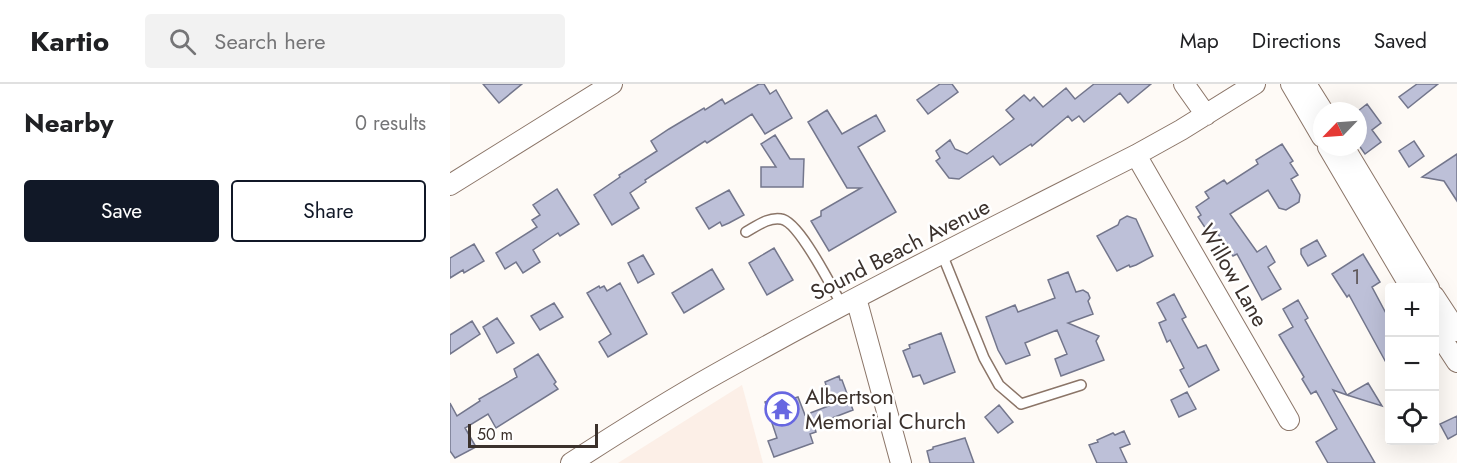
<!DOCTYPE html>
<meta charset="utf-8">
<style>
body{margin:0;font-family:Jost,sans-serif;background:#f2f2f2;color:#202124}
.controls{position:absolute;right:18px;bottom:18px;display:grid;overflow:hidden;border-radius:6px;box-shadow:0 6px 24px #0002}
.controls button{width:54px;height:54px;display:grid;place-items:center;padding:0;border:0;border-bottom:2px solid #e0e0e0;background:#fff;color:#202124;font:30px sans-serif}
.compass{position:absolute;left:863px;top:18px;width:54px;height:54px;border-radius:50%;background:#fff;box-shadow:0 6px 24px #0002;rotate:245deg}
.scale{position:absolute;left:18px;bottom:15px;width:130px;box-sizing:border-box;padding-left:6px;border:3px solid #3b312c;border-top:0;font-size:16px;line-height:21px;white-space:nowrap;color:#3b312c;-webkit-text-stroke:4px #fff;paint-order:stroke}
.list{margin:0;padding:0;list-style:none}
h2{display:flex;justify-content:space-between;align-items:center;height:78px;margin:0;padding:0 24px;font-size:26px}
h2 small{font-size:20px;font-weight:400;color:#757577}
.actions{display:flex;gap:12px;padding:18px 24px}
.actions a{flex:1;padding:14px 0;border:2px solid #111827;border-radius:6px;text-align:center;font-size:21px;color:#111827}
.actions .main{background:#111827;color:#fff}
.icon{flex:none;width:33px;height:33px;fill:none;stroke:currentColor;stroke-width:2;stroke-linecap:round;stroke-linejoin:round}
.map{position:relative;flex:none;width:1007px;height:379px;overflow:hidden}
header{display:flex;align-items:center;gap:36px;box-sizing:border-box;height:84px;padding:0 30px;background:#fff;border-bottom:2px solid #e0e0e0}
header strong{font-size:28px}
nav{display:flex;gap:33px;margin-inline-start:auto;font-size:21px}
.search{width:420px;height:54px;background:#f2f2f2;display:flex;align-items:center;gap:15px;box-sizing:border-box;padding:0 21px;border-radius:6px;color:#757577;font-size:22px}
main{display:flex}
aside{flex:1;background:#fff}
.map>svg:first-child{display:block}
.built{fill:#fcefe7}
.building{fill:#bdc0d8;stroke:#73768c;stroke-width:1.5}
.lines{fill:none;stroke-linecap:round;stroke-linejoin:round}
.service-casing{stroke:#8b7568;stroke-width:12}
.minor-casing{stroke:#8b7568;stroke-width:22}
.service{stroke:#fff;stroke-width:9}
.minor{stroke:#fff;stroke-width:20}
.labels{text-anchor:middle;stroke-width:5;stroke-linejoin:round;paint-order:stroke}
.number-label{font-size:20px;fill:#5c5557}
.street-label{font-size:22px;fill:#3b312c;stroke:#fff}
.poi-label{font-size:22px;fill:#3b312c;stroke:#fff;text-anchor:start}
</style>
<header>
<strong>Kartio</strong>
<div class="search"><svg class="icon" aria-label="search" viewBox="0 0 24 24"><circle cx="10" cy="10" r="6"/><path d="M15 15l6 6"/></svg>Search here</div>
<nav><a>Map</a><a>Directions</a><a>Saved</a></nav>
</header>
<main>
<aside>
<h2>Nearby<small>0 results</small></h2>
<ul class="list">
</ul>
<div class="actions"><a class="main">Save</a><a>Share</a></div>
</aside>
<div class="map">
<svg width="1007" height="379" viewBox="0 0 1007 379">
<rect width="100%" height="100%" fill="#fefaf6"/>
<path class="built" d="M292,301L313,379H168L241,333Z"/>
<path class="building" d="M33,0H72L49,19Z
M309,0H314L320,10L326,6L342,34L315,50L302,30L257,59L255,57L195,96L196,98L180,109L189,124L162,141L144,111L170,93L169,91L207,67L201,57L219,45L254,24L255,26L272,15L275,20Z
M490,0H502L508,8L478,30L467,16Z
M644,0H701L678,19L670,9L634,38L629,32L622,37L618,32L582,62L581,60L550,81L543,72L509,95L499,94L486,77L490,74L486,67L500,56L505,65L517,70L564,35L556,26L574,11L580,17L584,13L593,23L616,4L625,15Z
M967,0H988L958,24L949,13Z
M917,20L931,39L922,46L931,58L915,70L908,60V27Z
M377,26L392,50L426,31L435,47L408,63L446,128L379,167L361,137L371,132V127L411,104H397L358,38Z
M325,51L340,75H354L353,103H311V83H326L311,60Z
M964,57L974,72L959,83L949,67Z
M832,60L843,77L840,79L848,91L841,95L850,111L849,118L836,126L829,124L818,106L780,130L807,168L816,162L825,178L818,183L831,205L812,216L787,170L783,172L768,150L763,153L758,148L748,133L751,131L746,123L759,114L755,108L774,96L777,100L808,80L806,76Z
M1007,70V117L994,97L972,93Z
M107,105L129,140L110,152L108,149L83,166L90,178L73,189L66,178L55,185L46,169L87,143L82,136L90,131L83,121Z
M279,106L294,131L279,139L272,142L270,138L259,145L246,124Z
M677,132L686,135L703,172L686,181L680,183L679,181L667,187L647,152L668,141L670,136Z
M867,156L876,172L858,182L851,170V165Z
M24,160L34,177L14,189L13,186L0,194V174Z
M324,164L343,196L317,211L299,179Z
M913,170L930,198L922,203L939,235V284L899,211L897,213L893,207L882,190Z
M193,171L204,190L188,199L178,179Z
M262,185L274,205L234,229L222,209Z
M618,188L626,208L633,206L638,209L640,214L638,217L643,230L618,239L649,252L646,257L654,276L611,292L605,275L617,270L607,246L575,259L580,271L556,280L548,266L536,233L565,221L568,228L605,214L598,196Z
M170,199L197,250L158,273L149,258L161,250L137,209L149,202L150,204L154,202L157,207Z
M724,210L736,233L732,235L748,264L756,261L769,286L739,303L730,286L734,284L720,256L717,258L709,239L716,236L707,219Z
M848,216L858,234L855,236L897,311L883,306L925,379H878L866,358L887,345L866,307L861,310L852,295L854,293L829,251L843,243L833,225Z
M104,219L113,233L90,246L81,232Z
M47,234L64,259L47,269L33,243Z
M22,237L30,250L0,270V251Z
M491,249L505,288L474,300L470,291L463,293L453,267L460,264L459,261Z
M88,270L106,298L104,300L108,305L46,344L38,330L15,344L26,363L5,374L0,367V319L7,332L30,317L29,315L67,293L64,285Z
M389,292L390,296H392L403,326L364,341L366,348L360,350L363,359L324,373L318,357L327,354L315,318L336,311L338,316L348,313L355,331L381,321L374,302L376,301L375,298Z
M918,299L932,322L897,311Z
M737,308L746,325L729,333L721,316Z
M549,321L563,338L548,349L535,333Z
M1007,332V350L998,355L990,340Z
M674,347L680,360L670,364L677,379H647L639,361L648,358L647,356L663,349L665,351Z
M515,354L524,379H480L477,367L483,365V363Z"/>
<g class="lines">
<defs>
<path id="service" d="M296,148C307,142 318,133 331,135C349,137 382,204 392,221
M492,170L534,274L549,301L571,320L631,301"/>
<path id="minor" d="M734,0L756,31
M841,0L872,53
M856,0L873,27
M878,63L961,204
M894,63L979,204
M686,71L839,336
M0,101L162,0
M984,212L1007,247
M406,214L451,379
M984,243L1007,278
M121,379C169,348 218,317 268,289C405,212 546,142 686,71L731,46L805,0"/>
</defs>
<use href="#service" class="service-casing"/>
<use href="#minor" class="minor-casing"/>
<use href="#service" class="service"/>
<use href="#minor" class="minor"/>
</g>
<defs>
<symbol id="temple-ring" viewBox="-11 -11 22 22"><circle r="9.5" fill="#fff" stroke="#6767e1" stroke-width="1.5"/><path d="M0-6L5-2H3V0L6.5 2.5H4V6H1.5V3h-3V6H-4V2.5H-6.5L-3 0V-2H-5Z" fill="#6767e1"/></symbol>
</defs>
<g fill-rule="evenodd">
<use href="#temple-ring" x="313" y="306" width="38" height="38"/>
</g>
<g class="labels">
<g class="number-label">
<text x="906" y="200">1</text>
</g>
<g class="street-label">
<text transform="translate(450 165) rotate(-27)" y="8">Sound Beach Avenue</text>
<text transform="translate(784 191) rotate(60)" y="8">Willow Lane</text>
</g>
<g class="poi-label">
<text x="355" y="320">Albertson<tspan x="355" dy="25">Memorial Church</tspan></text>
</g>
</g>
</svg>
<div class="controls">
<button>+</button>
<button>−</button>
<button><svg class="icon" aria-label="locate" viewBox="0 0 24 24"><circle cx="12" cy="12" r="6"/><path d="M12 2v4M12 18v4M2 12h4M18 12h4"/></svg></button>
</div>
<svg class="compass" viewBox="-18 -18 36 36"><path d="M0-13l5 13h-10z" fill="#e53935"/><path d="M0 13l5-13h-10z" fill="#757577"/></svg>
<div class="scale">50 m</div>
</div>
</main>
